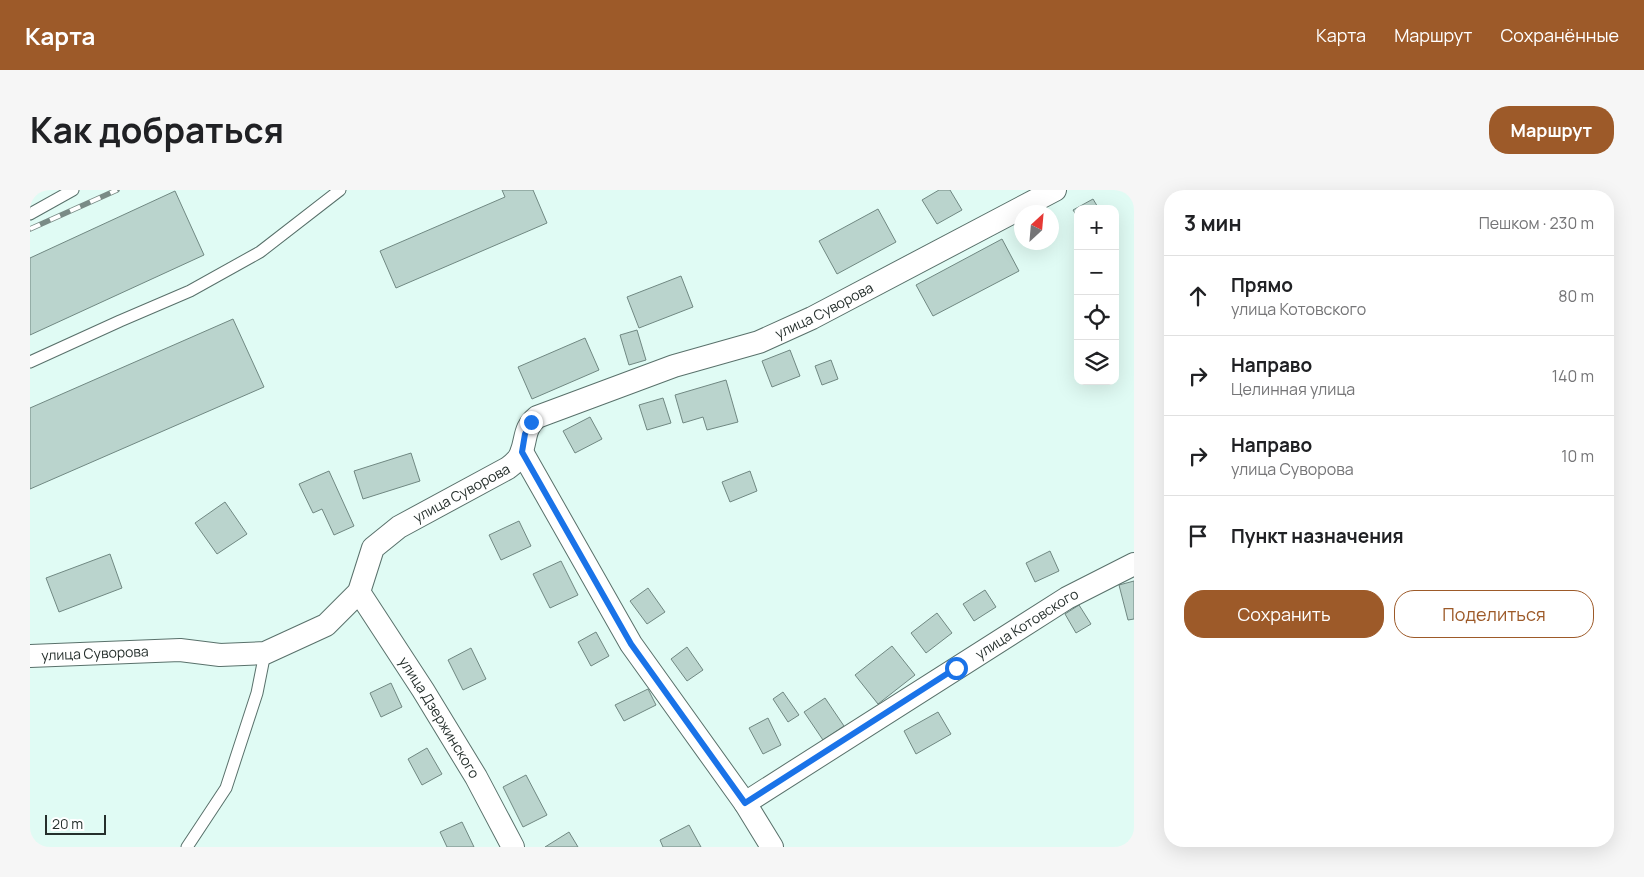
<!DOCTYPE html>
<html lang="ru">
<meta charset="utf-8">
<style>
body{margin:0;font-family:Manrope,sans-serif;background:#f6f6f6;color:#202124}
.controls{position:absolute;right:15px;top:15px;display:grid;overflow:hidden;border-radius:10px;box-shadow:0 5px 20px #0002}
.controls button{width:45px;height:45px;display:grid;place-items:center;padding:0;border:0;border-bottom:1px solid #e0e0e0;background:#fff;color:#202124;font:25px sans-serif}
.compass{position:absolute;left:984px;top:15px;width:45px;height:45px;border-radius:50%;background:#fff;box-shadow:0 5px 20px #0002;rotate:26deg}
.scale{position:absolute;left:15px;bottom:12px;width:61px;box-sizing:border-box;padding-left:5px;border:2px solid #252f2c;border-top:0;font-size:14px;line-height:18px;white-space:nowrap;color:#252f2c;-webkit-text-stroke:4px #fff;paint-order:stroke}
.stop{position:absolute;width:15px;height:15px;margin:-11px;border:4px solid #1a73e8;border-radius:50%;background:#fff}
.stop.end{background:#1a73e8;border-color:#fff;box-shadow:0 1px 5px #0008}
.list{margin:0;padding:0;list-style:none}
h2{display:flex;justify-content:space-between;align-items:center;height:65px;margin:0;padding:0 20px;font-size:21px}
h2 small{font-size:16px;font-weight:400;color:#757577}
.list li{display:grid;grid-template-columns:32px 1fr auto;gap:15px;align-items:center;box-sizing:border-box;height:80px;padding:0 20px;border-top:1px solid #e0e0e0}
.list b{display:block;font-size:19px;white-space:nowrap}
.list p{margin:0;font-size:16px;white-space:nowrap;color:#757577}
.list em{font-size:16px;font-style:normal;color:#757577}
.actions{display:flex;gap:10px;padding:15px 20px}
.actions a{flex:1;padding:11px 0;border:1px solid #9d5a29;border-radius:20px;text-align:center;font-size:18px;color:#9d5a29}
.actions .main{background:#9d5a29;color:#fff}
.icon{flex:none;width:28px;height:28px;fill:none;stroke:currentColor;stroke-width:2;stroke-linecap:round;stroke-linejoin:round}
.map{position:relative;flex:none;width:1104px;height:657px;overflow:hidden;border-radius:20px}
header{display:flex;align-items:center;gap:30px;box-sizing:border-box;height:70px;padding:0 25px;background:#9d5a29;color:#fff}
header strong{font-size:24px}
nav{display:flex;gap:28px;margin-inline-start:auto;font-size:18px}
.intro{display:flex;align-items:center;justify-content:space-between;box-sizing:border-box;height:120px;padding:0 30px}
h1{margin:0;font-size:35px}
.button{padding:12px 22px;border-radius:20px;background:#9d5a29;color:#fff;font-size:18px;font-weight:700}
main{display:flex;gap:30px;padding:0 30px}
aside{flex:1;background:#fff;border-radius:20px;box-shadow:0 5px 20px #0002}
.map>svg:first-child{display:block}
.building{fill:#bad4cd;stroke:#708882}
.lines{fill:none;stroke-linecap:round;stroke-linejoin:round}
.lane-casing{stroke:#59716b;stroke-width:13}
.street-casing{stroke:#59716b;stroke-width:24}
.lane{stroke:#fff;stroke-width:11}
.street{stroke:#fff;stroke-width:22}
.rail-casing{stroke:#7a8b86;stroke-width:5.5}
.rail{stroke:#fff;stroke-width:4;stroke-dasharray:11;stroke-linecap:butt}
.route{stroke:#1a73e8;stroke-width:6}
.labels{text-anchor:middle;stroke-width:4;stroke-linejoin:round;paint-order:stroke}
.street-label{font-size:14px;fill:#252f2c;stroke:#fff}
</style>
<header>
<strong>Карта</strong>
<nav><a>Карта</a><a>Маршрут</a><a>Сохранённые</a></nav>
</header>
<div class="intro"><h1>Как добраться</h1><a class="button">Маршрут</a></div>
<main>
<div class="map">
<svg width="1104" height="657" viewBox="0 0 1104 657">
<rect width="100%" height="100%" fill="#e0fbf4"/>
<path class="building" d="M472,0H503L517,33L366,98L350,61L475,7Z
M909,0H920L932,20L907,34L892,10Z
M145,1L174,65L0,145V68Z
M1063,9L1069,19H1048V28L1043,20Z
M848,19L866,52L807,84L789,51Z
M972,49L989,81L903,126L886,95Z
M651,86L663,117L609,138L597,107Z
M203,129L234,197L0,299V218Z
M607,140L616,170L599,175L590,145Z
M555,148L569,180L502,209L488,177Z
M760,160L770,186L742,197L732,171Z
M801,170L808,189L792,195L785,176Z
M696,190L708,232L677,240L673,227L653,233L645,205Z
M633,208L641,233L617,240L609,215Z
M560,227L572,249L545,263L533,241Z
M381,263L390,291L333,309L324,281Z
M299,281L324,336L304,345L292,319L283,323L269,294Z
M720,281L727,301L700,312L692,292Z
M195,312L217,344L187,364L165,333Z
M489,331L501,356L471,370L459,345Z
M1020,361L1029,381L1005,392L996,373Z
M80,364L92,398L29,422L16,388Z
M531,371L548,405L520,418L503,384Z
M1104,391V429L1098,430L1089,395Z
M618,398L635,422L617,434L600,411Z
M955,400L966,417L944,431L933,414Z
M1049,415L1061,434L1046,443L1035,424Z
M907,423L922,443L896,463L881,443Z
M566,442L579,466L561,476L548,452Z
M862,456L885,485L848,514L825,485Z
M657,457L673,480L657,491L641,469Z
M441,458L456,489L433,500L418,470Z
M361,493L372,517L351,527L340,503Z
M618,499L626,515L594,531L585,515Z
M753,502L769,525L758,532L743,509Z
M795,508L814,536L793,550L774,522Z
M908,522L921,544L886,564L874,541Z
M738,528L751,555L733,564L719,538Z
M397,558L412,584L392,595L378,569Z
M496,585L517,625L493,637L473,597Z
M432,632L444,657H417L410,642Z
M659,635L671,657H633L630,650Z
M539,642L548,657H515Z"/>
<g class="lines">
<defs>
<path id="lane" d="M0,24L43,0
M0,172L90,131L160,101L230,62L310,0
M157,657L196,598L227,503L235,463"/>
<g id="street">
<path d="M492,262L601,454L715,613L742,657"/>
<path id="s1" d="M329,402L393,500L446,587L483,657"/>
<path id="s2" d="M0,466L150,460L190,465L235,463L296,435L329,402L343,358L369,337L478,278C483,274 489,270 491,263C497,249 493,239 507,227L644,176L729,152L782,128L1025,0"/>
<path id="s3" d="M715,613L1037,408L1104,374"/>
</g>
</defs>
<use href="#lane" class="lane-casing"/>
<use href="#street" class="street-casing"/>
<use href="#lane" class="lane"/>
<use href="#street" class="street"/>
<defs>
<path id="rail" d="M0,39L87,0"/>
</defs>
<use href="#rail" class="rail-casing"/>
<use href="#rail" class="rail"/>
</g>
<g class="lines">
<path class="route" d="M501,232L495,244L492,262L601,454L715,613L926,478"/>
</g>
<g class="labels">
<g class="street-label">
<text dy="5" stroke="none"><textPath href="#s2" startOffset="920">улица Суворова</textPath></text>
<text dy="5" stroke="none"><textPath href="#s2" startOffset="500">улица Суворова</textPath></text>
<text dy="5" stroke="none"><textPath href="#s3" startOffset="334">улица Котовского</textPath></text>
<text dy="5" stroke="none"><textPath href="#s2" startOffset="65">улица Суворова</textPath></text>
<text dy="5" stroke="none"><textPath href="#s1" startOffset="149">улица Дзержинского</textPath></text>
</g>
</g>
</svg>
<div class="controls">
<button>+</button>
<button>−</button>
<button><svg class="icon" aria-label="locate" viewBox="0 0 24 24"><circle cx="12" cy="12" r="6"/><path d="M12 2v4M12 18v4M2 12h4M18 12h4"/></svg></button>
<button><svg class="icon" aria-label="layers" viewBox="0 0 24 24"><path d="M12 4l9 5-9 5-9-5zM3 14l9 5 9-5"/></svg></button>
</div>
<svg class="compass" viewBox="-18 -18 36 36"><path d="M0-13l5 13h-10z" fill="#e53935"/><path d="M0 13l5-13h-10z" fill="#757577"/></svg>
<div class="scale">20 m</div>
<div class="stop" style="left:926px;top:478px"></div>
<div class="stop end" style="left:501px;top:232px"></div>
</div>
<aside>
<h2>3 мин<small>Пешком · 230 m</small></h2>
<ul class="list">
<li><svg class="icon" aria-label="ahead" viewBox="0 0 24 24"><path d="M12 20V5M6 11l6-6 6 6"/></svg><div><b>Прямо</b><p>улица Котовского</p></div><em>80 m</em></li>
<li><svg class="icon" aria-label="right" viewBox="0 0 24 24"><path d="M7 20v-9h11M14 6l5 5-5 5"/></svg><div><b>Направо</b><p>Целинная улица</p></div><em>140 m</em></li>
<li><svg class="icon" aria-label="right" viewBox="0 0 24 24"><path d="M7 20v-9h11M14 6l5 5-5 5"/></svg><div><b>Направо</b><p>улица Суворова</p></div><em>10 m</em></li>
<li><svg class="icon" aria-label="arrive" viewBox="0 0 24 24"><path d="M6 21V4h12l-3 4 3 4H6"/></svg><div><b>Пункт назначения</b></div></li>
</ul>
<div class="actions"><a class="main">Сохранить</a><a>Поделиться</a></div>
</aside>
</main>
